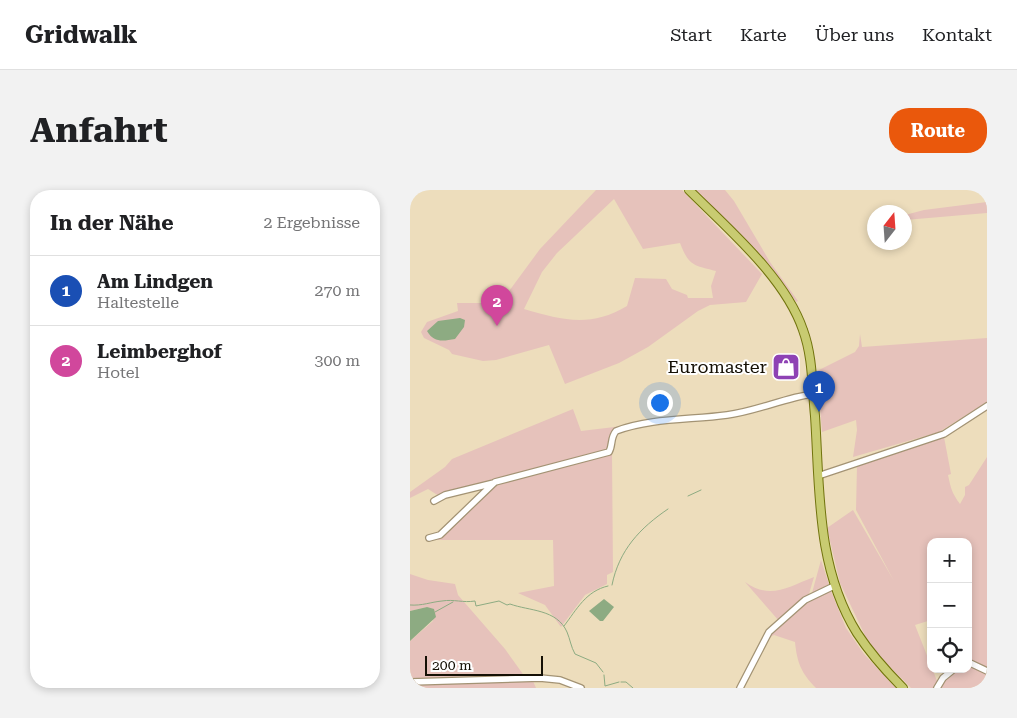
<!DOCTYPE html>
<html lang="de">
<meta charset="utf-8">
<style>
body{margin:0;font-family:"Roboto Serif",serif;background:#f2f2f2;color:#202124}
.controls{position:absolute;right:15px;bottom:15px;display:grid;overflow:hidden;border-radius:10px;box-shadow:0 2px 8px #0003}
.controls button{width:45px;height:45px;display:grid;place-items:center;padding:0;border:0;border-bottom:1px solid #e0e0e0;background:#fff;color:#202124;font:25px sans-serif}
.compass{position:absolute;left:457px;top:15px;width:45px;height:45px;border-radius:50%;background:#fff;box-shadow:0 2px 8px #0003;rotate:17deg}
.scale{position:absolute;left:15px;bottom:12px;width:118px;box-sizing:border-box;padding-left:5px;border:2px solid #151005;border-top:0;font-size:14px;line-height:18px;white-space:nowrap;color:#151005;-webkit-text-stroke:4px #fff;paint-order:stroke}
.you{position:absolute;left:249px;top:212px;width:18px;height:18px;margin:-12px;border:4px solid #fff;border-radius:50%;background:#1a73e8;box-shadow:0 0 0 8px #1a73e833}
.badge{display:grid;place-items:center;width:32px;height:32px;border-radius:50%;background:#ea580c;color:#fff;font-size:16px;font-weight:700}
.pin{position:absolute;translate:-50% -41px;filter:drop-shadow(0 1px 2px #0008)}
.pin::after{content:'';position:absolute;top:26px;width:18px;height:15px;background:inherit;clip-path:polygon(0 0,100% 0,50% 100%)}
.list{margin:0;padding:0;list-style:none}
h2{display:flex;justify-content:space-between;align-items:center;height:65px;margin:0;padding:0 20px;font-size:21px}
h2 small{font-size:16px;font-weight:400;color:#757577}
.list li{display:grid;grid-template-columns:32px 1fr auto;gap:15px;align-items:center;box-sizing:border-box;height:70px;padding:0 20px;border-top:1px solid #e0e0e0}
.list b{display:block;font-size:19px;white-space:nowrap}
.list p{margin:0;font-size:16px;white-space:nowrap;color:#757577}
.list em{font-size:16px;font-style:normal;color:#757577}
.icon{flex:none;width:28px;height:28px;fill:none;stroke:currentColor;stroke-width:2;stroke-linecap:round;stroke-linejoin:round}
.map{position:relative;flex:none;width:577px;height:498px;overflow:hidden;border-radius:20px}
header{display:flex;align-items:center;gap:30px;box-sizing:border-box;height:70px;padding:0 25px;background:#fff;border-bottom:1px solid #e0e0e0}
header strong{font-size:24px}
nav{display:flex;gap:28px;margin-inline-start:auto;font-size:18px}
.intro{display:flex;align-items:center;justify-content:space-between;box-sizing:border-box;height:120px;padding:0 30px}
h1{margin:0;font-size:35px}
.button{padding:12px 22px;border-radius:20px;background:#ea580c;color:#fff;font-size:18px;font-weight:700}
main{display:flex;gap:30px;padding:0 30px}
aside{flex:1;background:#fff;border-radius:20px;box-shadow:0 2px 8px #0003}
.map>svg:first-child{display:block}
.green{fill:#e6c2bb;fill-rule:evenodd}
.water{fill:#8dab82}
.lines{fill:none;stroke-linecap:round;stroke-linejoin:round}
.stream{stroke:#8dab82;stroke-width:1}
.minor-casing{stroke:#a39374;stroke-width:8}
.major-casing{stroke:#71730d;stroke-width:10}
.minor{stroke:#fff;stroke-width:5.5}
.major{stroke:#c8cb71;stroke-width:8}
.labels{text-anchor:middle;stroke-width:4;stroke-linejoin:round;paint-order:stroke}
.poi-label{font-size:18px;fill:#151005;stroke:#fff;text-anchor:end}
</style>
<header>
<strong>Gridwalk</strong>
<nav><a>Start</a><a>Karte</a><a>Über uns</a><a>Kontakt</a></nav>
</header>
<div class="intro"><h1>Anfahrt</h1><a class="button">Route</a></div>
<main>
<aside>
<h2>In der Nähe<small>2 Ergebnisse</small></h2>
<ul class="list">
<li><span class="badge" style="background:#1a4fb4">1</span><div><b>Am Lindgen</b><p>Haltestelle</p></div><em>270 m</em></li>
<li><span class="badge" style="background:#d1479c">2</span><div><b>Leimberghof</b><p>Hotel</p></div><em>300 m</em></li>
</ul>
</aside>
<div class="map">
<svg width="577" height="498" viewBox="0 0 577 498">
<rect width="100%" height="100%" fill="#edddbc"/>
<path class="green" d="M186,0H272L352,84L336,112L300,115L288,121L238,157L209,173L155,194L139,155L86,170L73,171L42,164L39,160L14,148L11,142L17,132L48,121L47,113H75L94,108L130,59ZM204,9L233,59L270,53C279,76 283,75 306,81L301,96L303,108H278L277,105L262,99L256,89L225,88L217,116C180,138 152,130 114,119L132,82L147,63Z
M284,0H315L324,11L360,72L388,111L386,112L365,83Z
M577,12V23L495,30V25L514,20Z
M450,144L452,157L577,148V212L529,242L443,267L447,240L446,230L412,242L407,181L445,162L449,156Z
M163,219L171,241L213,236L201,242V255L196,262L29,306L18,299L0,308V302L35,277L42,269Z
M534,247L541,284L538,285C541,299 542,303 550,314L555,305V297L559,295L577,267V498H501L461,458L430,393L417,338L443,320L484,391L446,320L447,276ZM521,352H558V479H550L529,496L505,435L521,430Z
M202,264L203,382L197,385V394L175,405L151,437L135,415L108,403L144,396L143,350H27L87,294Z
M411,370L419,394L402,403Z
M0,384L18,390L45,394L48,405L95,459L115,487L123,491L126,498H0V451L23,431L17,417L0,421Z
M404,387L399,404L369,431L335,392C360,410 378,397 404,387Z
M421,401L436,438L454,464L486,498H406C391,483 387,472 385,452L364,445L357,449L397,410Z"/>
<path class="water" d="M50,128L55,130L54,137L45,149C33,151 24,153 17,141L28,131Z
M194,409L204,417L193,431H190L179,421Z
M17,417L24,419L26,427L0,451V421Z"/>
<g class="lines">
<path class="stream" d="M278,306L291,300
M202,395C209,360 230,338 258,319
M0,415C12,416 21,412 32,411C44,409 53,413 65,411L66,416L89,411L97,415L100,414C119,421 147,419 157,442C160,449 161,457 165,464L186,473L193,482
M25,422L43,412
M154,436C167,419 176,401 198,396
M194,485L195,496L209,492
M211,492H216L223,498"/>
<defs>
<path id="minor" d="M408,286L534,244L577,216
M24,311L35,305L84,293
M19,348L30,345L85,292L199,262C203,255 200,248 206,241C241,228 280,230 317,225C347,221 374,208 403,204
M558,472L577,481
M0,492L130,488L150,490L171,498
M330,498L359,442L395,410L424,396
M527,498L533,488L544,479"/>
<path id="major" d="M279,0C318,39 375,87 393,140C403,167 402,197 405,226C410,300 406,377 447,443C460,463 476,481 493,498"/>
</defs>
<use href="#minor" class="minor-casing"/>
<use href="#major" class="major-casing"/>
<use href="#minor" class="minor"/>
<use href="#major" class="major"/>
</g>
<defs>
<symbol id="shop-square" viewBox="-11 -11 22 22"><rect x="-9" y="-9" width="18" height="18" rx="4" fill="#8e42b4" stroke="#fff"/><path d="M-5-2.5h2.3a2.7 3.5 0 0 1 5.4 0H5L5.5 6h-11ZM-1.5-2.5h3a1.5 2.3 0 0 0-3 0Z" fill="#fff"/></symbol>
</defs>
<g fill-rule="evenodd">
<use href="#shop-square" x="360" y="161" width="32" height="32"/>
</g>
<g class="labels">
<g class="poi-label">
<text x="357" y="183">Euromaster</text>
</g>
</g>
</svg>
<div class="controls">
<button>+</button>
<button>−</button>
<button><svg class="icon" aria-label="locate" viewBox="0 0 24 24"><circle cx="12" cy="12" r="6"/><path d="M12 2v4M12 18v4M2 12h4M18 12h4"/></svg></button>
</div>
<svg class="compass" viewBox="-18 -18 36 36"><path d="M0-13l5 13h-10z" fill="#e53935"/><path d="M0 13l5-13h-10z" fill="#757577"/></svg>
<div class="scale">200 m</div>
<div class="you"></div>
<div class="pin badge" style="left:409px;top:222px;background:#1a4fb4">1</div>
<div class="pin badge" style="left:87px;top:136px;background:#d1479c">2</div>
</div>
</main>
